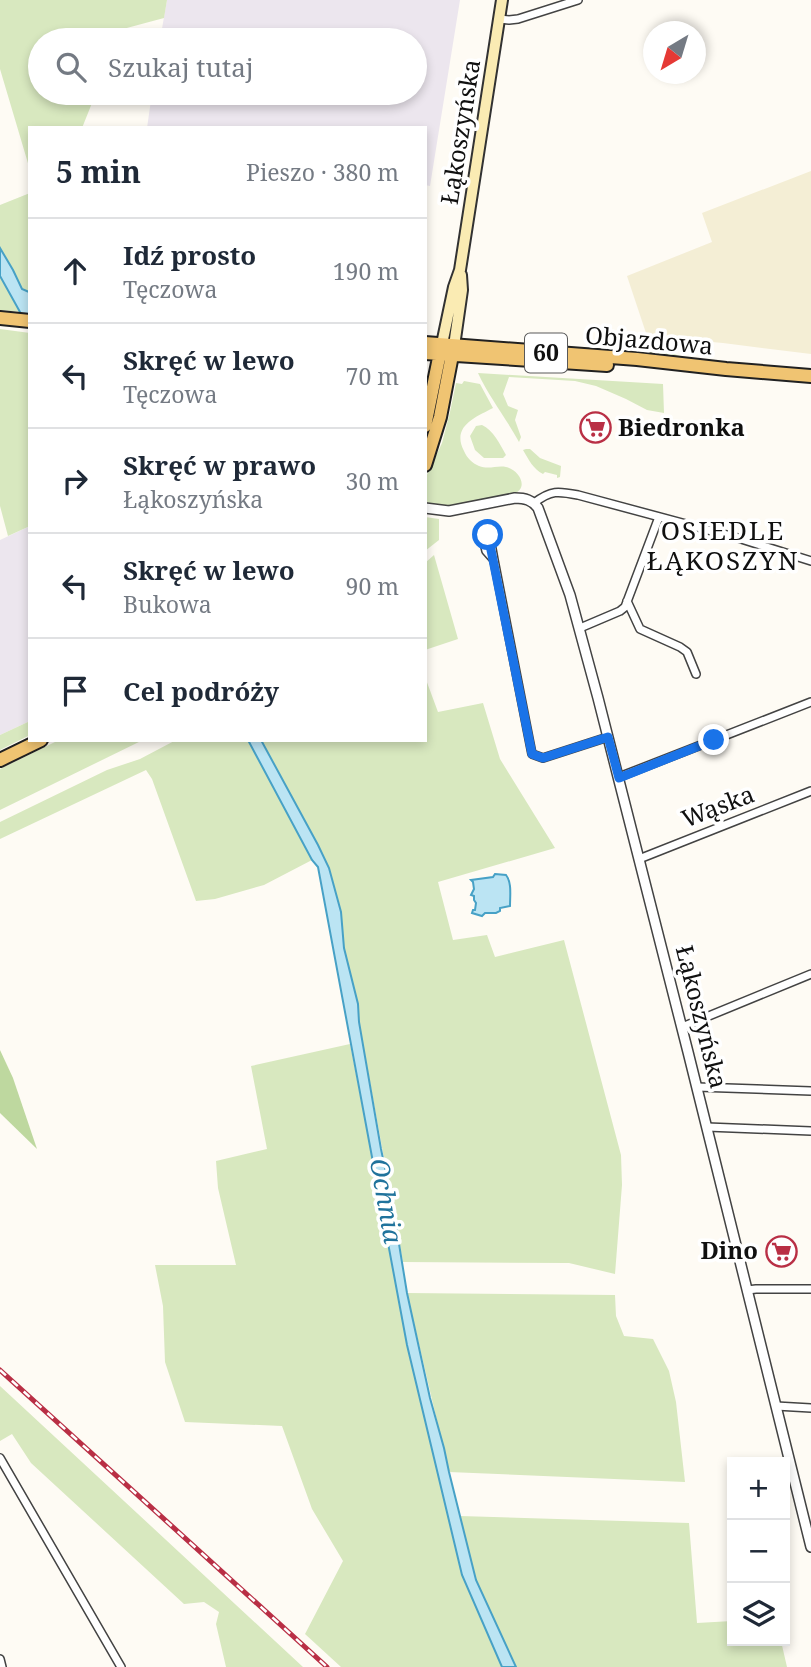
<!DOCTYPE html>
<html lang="pl">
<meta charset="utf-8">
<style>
body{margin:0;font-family:"Noto Serif",serif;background:#f2f2f3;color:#1f2937}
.controls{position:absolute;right:21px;bottom:21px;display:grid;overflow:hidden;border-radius:0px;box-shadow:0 4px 10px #0003}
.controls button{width:63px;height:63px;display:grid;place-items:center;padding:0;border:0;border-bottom:2px solid #e0e1e3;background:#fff;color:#1f2937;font:35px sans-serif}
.compass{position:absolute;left:643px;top:21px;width:63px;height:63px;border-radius:50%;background:#fff;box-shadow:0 4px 10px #0003;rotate:218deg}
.stop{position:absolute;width:21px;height:21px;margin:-16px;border:5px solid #1a73e8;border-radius:50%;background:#fff}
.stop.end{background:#1a73e8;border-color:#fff;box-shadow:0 2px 7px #0008}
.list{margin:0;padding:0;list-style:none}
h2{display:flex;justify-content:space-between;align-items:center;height:91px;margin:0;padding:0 28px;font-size:30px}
h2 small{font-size:23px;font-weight:400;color:#747a83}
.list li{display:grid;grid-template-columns:46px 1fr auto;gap:21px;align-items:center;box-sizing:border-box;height:105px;padding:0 28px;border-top:2px solid #e0e1e3}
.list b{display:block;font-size:26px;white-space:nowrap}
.list p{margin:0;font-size:23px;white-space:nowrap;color:#747a83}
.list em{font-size:23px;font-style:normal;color:#747a83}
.icon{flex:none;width:38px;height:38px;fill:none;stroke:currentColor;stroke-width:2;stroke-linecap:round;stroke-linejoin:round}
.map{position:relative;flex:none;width:811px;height:1667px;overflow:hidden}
.search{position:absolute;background:#fff;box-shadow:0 4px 10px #0003;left:28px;top:28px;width:399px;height:77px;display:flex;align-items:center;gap:18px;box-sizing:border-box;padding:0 24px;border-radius:38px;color:#747a83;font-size:26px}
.panel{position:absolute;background:#fff;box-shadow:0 4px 10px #0003;left:28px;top:126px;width:399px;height:616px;border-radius:0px}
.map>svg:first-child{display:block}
.industrial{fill:#ece6ee}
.farmland{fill:#f4eed5}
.green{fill:#d8e8bf}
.forest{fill:#bed89f}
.water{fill:#bbe4f3;stroke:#47a1c6;stroke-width:2}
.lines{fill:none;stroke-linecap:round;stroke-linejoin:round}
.minor-casing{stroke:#434343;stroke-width:10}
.tertiary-casing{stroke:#434343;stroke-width:12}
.secondary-casing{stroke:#323232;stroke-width:14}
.primary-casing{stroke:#212121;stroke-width:16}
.minor{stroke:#fff;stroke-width:7}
.tertiary{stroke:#fff;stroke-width:9}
.secondary{stroke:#faebb3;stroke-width:10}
.primary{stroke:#f0c472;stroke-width:12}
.rail-casing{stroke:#b92f45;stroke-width:5}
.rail{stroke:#fff;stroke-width:2.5;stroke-dasharray:8;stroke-linecap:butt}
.route{stroke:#1a73e8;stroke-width:9}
.labels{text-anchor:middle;stroke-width:7;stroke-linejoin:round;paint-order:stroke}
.shield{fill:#fff;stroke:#585858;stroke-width:2}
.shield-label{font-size:23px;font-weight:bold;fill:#101010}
.street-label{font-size:24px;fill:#101010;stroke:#fff}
.poi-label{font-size:24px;font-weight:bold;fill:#101010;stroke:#fff;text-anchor:start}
.neighbourhood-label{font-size:26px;letter-spacing:2px;fill:#101010;stroke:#fff}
.water-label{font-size:26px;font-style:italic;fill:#20739c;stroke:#fff}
</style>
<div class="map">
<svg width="811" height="1667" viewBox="0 0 811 1667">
<rect width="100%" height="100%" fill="#fefbf4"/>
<path class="industrial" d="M167,0H460L430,186L425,185V128H147L152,93H415V40H160Z
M30,526V721L0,735V540Z"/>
<path class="farmland" d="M811,171V354L723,343L647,336L627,276L712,242L702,213Z"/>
<path class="green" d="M0,0H167L164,18L123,29L118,40H40V93H96L82,128H30V170L0,69Z
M30,193V295L29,292L22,289L13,270L0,248V205Z
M0,276L15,304L21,312L0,310Z
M0,329L30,333V526L8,536L0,506Z
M481,340L674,354L689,359L478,344Z
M478,373L663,384L664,413L647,410L626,399L596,386L575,381L509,377L503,394L508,406L518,410L515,420L521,437L519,442C506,418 489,397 478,373Z
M464,381L480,384L493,408C476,417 451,426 464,451C467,458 472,463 479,466C489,470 497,465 506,467C519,470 530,488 513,494C488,499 448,514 425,501V479L442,443L450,412L456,383L462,384Z
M482,425C493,430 500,444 506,455L503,458H484L475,450L470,436L476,426Z
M526,449H530L540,458L561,466L560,477L557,478V475L545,472L543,474C533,469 529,460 523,450Z
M425,517L439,519V540L425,551Z
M434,555L458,639L425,650V563Z
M425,677L438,712L483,703L500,759L555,848L438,882L453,940L487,935L495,957L564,940L621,1155L622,1185L615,1274L569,1263L403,1262L359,1022L358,1004L344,948L341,912L318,845L261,740H425Z
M30,721V735L0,750V735Z
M59,740H143L0,810V769Z
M176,740H248L312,860L264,885L215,899L196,901L152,779L146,770L0,839V822L107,770L140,759Z
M350,1044L384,1218L407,1345L441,1488L462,1575L502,1667H341L305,1634L343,1561L312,1509L282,1426L185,1422L165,1362L163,1306L155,1265H236L218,1188L216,1161L267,1149L251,1066Z
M407,1293L615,1295L616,1316L624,1336L653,1339L669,1371L676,1402L685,1482L449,1472Z
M0,1386L303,1667H226L216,1624L219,1612L204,1602L184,1604L31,1463L12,1434L0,1441Z
M460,1516L689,1523L697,1623L732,1621V1641H781L787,1667H516L476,1580Z"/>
<path class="forest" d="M0,1050L13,1078L37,1149L0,1113Z"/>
<path class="water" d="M0,248L13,270L22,289L29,292L30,330L0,276Z
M248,740H261L318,845L329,868L341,912L344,948L358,1004L359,1022L381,1149L393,1207L407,1293L430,1398L444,1448L449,1472L476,1580L516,1667H502L462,1575L407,1345L318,867L312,860Z
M495,874L506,875C512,883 510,895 510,906L500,908V911L496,913H485L482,916L472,913L473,910H475L476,903L474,900V896L471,895L474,889L473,882L471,880L493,877Z"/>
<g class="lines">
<defs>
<path id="minor" d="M499,19L509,20L518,19L578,0
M534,503C551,490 558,491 578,495L738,538L811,561
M494,560L486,551L483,539L484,536L488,535L490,538L494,560L532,754L543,758L608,737
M627,601L640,629L680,647L687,652L696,674
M580,628L620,611L625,607L659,517
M619,777L811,702
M639,859L811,791
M682,1027L811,974
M697,1087L811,1091
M707,1127L811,1131
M747,1290L756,1289H811
M776,1406L811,1408
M0,1458L121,1667
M0,1659L2,1667"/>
<path id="tertiary" d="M425,508L449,511L515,498C525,498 532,500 538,508L570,595L598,698L688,1052L811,1547"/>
<path id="secondary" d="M442,344L454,287L460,270L502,0
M454,346L462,290L461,275"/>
<path id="primary" d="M0,318L30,321
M425,343L637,359L726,369L811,376
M425,353L607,365
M425,426L441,348
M425,465L440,417L453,350
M0,760L41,740"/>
</defs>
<use href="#minor" class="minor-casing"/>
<use href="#tertiary" class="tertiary-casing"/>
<use href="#secondary" class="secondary-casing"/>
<use href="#primary" class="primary-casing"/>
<use href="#minor" class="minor"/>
<use href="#tertiary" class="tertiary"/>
<use href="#secondary" class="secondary"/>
<use href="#primary" class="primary"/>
<defs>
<path id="rail" d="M0,1370L327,1667"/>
</defs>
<use href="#rail" class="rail-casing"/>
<use href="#rail" class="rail"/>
</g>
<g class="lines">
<path class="route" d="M488,535L532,754L543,758L608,737L619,778L714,740"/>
</g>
<defs>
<symbol id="supermarket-ring" viewBox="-11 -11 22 22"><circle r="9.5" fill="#fff" stroke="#b92f45" stroke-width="1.5"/><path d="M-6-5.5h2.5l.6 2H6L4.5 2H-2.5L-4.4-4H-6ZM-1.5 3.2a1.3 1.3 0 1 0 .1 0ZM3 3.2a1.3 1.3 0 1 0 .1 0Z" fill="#b92f45"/></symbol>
</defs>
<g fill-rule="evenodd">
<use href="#supermarket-ring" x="578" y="410" width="35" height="35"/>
<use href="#supermarket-ring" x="764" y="1234" width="35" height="35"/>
</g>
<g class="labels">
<rect class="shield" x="525" y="333.5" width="42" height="39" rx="5"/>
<g class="shield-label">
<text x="546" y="361">60</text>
</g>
<g class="street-label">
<text transform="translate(461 132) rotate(-81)" y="8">Łąkoszyńska</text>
<text transform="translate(649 341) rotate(5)" y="8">Objazdowa</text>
<text transform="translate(718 807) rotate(-21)" y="8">Wąska</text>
<text transform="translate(701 1017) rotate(76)" y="8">Łąkoszyńska</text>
</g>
<g class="poi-label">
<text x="618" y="436">Biedronka</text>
<text x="758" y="1259" text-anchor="end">Dino</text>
</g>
<g class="neighbourhood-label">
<text x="723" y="540">OSIEDLE<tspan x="723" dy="30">ŁĄKOSZYN</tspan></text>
</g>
<g class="water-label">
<text transform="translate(386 1201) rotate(80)" y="9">Ochnia</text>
</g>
</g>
</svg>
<div class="controls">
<button>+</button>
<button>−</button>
<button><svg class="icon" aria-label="layers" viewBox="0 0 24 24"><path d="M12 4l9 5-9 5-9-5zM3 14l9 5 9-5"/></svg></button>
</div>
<svg class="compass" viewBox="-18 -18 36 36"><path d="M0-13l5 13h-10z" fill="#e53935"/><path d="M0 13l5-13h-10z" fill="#747a83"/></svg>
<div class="stop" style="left:488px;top:535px"></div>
<div class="stop end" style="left:714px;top:740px"></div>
<div class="search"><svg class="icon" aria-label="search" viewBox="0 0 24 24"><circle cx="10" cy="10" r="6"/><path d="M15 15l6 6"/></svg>Szukaj tutaj</div>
<section class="panel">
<h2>5 min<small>Pieszo · 380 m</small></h2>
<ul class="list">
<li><svg class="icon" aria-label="ahead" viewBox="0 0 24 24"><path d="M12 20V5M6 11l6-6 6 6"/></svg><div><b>Idź prosto</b><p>Tęczowa</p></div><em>190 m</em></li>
<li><svg class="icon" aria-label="left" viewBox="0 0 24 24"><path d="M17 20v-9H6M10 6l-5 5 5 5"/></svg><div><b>Skręć w lewo</b><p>Tęczowa</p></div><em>70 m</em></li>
<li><svg class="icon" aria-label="right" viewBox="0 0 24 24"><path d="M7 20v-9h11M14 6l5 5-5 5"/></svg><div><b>Skręć w prawo</b><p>Łąkoszyńska</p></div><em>30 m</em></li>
<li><svg class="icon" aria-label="left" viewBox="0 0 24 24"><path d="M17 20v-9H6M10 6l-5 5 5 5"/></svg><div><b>Skręć w lewo</b><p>Bukowa</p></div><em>90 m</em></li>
<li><svg class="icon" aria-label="arrive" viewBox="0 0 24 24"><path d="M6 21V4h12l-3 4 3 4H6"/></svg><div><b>Cel podróży</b></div></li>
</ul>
</section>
</div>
